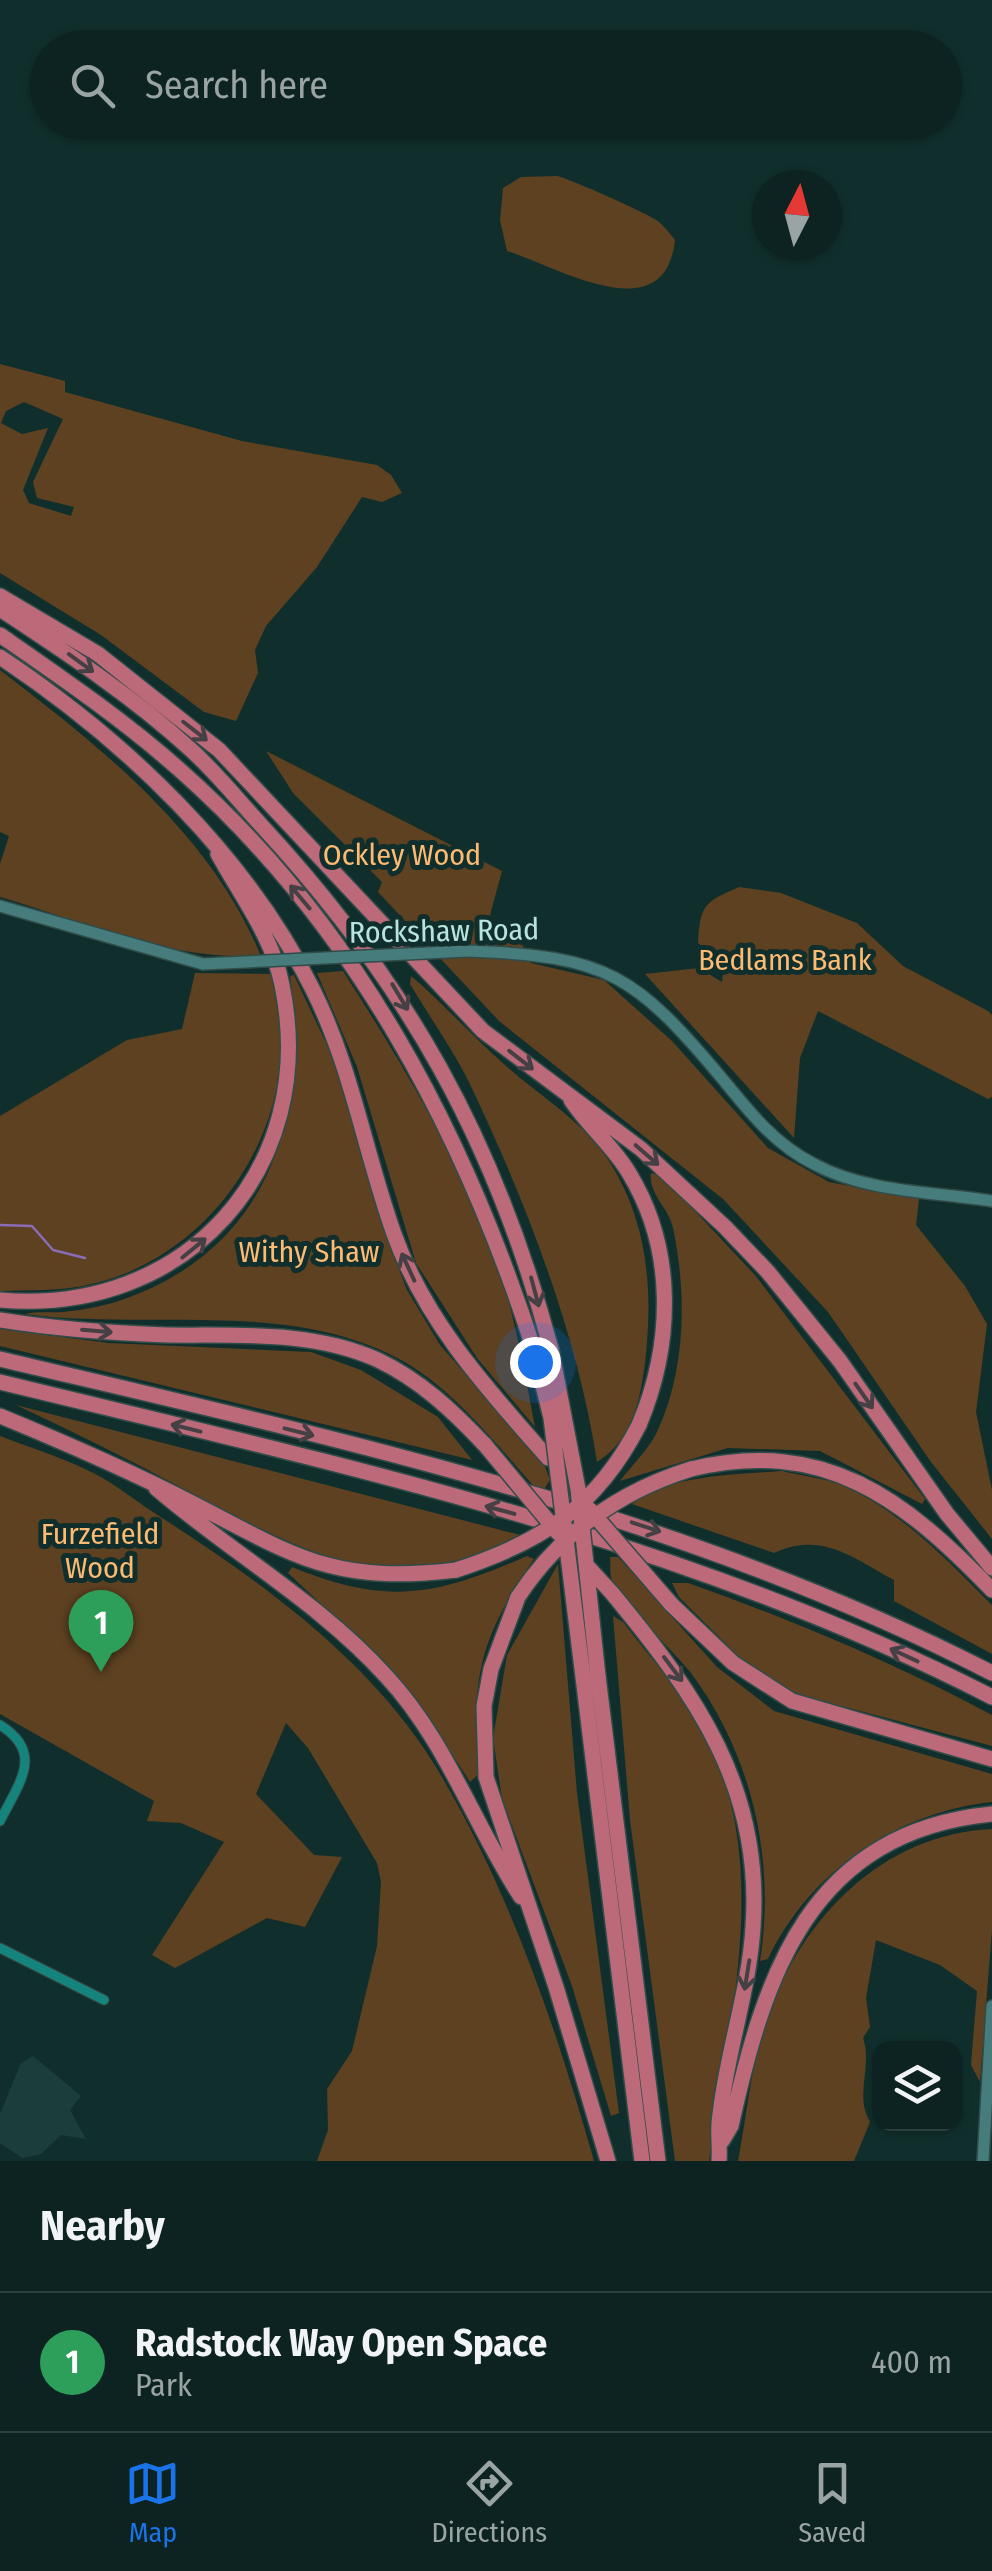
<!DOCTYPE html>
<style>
body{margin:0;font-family:"Fira Sans Condensed",sans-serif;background:#1a2f2e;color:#f1f3f6}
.controls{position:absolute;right:30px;bottom:30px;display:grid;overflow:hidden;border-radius:20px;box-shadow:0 2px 8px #0004}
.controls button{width:90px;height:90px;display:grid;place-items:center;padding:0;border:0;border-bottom:2px solid #2c403f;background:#0c2321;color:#f1f3f6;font:50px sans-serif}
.compass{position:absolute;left:752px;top:170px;width:90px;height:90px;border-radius:50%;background:#0c2321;box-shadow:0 2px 8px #0004;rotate:6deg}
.you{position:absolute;left:535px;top:1362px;width:35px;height:35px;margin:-25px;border:8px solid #fff;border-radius:50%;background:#1a73e8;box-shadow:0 0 0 15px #1a73e833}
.badge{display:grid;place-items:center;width:65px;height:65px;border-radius:50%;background:#1a73e8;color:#fff;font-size:32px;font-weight:700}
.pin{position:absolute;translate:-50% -82px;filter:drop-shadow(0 2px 5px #0008)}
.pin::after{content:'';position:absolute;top:52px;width:35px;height:30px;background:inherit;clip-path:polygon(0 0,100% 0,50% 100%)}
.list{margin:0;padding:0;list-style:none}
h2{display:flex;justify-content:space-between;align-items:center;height:130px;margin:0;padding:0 40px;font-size:42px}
h2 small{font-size:32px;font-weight:400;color:#9aa4a5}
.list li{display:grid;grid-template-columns:65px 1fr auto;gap:30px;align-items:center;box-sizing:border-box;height:140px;padding:0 40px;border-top:2px solid #2c403f}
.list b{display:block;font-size:38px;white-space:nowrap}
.list p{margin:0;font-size:32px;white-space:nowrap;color:#9aa4a5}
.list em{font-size:32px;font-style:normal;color:#9aa4a5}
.icon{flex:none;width:55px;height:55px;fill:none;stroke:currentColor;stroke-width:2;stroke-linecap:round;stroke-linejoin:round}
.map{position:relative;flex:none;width:992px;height:2161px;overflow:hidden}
.search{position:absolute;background:#0c2321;box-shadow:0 2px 8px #0004;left:30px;right:30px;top:30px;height:110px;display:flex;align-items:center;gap:25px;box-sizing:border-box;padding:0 35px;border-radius:55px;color:#9aa4a5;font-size:38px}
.sheet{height:270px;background:#0c2321}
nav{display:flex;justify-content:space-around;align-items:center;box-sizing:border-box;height:140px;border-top:2px solid #2c403f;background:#0c2321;font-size:28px;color:#9aa4a5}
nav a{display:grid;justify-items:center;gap:5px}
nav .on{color:#1a73e8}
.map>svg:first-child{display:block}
.built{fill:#1b3e3b}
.green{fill:#5d4121;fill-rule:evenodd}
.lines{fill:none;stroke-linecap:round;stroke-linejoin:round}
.stream{stroke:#8a6db6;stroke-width:2.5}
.street-casing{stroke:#304c49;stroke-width:11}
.secondary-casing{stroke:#304c49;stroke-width:14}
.highway-casing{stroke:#304c49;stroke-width:18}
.street{stroke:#14847c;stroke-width:9}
.secondary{stroke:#467c7b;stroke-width:11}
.highway{stroke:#bc697a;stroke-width:15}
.secondary-bridge-casing{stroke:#304c49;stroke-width:14;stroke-linecap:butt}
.highway-bridge-casing{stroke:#304c49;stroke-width:18;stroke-linecap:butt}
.secondary-bridge{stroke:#467c7b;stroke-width:11}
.highway-bridge{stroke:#bc697a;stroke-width:15}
.oneway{stroke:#444043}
.labels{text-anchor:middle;stroke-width:10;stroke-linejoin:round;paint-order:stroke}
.park-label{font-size:30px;fill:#fdba72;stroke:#102f2c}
.street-label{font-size:30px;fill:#b8e4df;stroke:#102f2c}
</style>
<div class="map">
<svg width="992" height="2161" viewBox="0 0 992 2161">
<rect width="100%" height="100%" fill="#102f2c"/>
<path class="built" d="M33,2056L81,2096L70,2110L86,2139L61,2135L41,2154L22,2158L0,2143V2114L21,2063Z"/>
<path class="green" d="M557,176C568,178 652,215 659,222C665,227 670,234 675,240C665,332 560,268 507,251L500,220L503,188L521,177Z
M0,364L65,381V392L242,441L377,465L391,475L402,493L382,502L362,497L317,567L266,626L255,650L258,673L236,721L204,712L101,635L0,573ZM24,402L63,419L33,482L37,498L74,507L71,516L29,503L23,490L48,428L22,434L1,423L6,411Z
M0,670C103,749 210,833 261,956C169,961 86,922 0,897V864L9,836L0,832Z
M266,751L502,871L490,915L522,944L531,963L604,980L672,1041L768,1148L829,1182L919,1199L916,1225L965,1286L987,1324L976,1412L992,1490V1539L931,1462L828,1312L723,1199L499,1021L378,892L382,882L293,793Z
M739,887L781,893L857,923L903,966L988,1011L992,1015V1097L988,1099L818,1011L800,1058L794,1138L645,974L699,968L722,982L724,965L698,943C700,904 705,902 739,887Z
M343,971C409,1074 474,1182 508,1299C519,1341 527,1384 535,1427L477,1358L416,1263L357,1067L317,973Z
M195,973L271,974C276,1001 283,1031 281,1058C272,1169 188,1269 77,1287C52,1291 25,1290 0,1291V1116L127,1040L182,1029Z
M294,975L335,1062L386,1236L407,1290L440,1345L544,1464L550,1480L541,1494C499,1448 457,1392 403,1361C290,1298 147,1331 25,1314C37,1311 50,1313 63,1312C84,1310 110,1305 130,1297C271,1244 309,1113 290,976Z
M411,976C444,1004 473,1037 505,1065C540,1096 587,1124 611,1164C649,1226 653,1293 645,1363C640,1401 632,1441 597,1462C578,1338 529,1210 476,1097C459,1058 432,1021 410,984Z
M651,1173L662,1176L755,1275L925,1499L922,1504L820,1451L728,1448L620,1481C631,1466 649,1449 657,1432C686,1369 687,1295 673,1228C669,1208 648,1194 651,1173Z
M0,1329L109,1343L311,1352L361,1370L438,1417L472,1460L0,1346Z
M16,1405L524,1536C394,1609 296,1548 180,1487C126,1458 72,1431 16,1405Z
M0,1436C28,1447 58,1456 85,1469C110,1480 133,1499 156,1514C260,1581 370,1659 436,1767C509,1889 555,2024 594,2161H317L328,2130L327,2089L352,2051L377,1946L381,1882L377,1863L308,1748L286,1723L256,1794L314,1855L342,1857L305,1927L267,1918L175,1968L152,1955L224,1842L181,1823L147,1821L154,1801L0,1714Z
M782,1471C802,1476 825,1478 844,1486C903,1513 947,1560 992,1605V1654L894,1601V1580C852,1557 821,1531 774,1553L632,1504C662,1475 741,1474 782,1471Z
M527,1556L534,1559C479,1640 471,1677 479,1774L470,1782C420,1701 357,1637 288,1573L292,1567C387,1606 436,1596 527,1556Z
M610,1557H618L717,1667L774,1711L992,1774V1802C897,1812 810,1871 768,1959L760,1961C776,1860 752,1755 691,1673C673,1650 620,1602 612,1580C609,1574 611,1563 610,1557Z
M558,1564L577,1793L619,2113L611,2116L572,1986L502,1799L493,1738L507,1655Z
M672,1583H688C793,1620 894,1663 992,1715V1746L796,1694L756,1674L679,1597Z
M613,1616L623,1622C649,1656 679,1689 700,1726C776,1857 728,2022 709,2161H675L630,1820Z
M992,1829V1929L980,2082L971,2065L977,1991L940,1965L876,1940L866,1998L870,2027L863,2038C873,2066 854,2095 870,2122L854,2161H738C747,2114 751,2064 767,2018C802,1918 882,1834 992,1829Z"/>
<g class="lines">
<path class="stream" d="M0,1225L32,1226L53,1250L85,1258"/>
<defs>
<path id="street" d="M0,1725C45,1753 19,1783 0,1821
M0,1948L104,2000"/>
<path id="secondary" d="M0,906L203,964
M467,951C608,956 635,974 725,1082C751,1114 776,1145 814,1164C865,1192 934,1192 992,1201
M983,2161L992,2006"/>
<path id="highway" d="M0,596L98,654L219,750L483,1031L641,1149L725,1227L768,1272L840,1361L947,1514L992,1568
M0,609C65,652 131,695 189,748C215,771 238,800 261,825C408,984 495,1140 551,1349
M0,635C62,678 125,721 181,771C357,927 464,1132 535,1353
M0,657C125,740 246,855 313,990C352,1068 365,1153 394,1234C425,1321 488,1390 548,1458
M571,1100C588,1126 613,1146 629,1173C676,1250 673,1344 639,1425
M0,1300C185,1316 320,1169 282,985C273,938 241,896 218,854
M0,1320C55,1329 111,1333 167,1335C237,1336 312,1330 378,1360C420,1380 453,1411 485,1445
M0,1359C338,1439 681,1513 992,1673
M0,1382C337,1464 682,1538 992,1697
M0,1416C63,1442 128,1470 188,1501C294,1555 331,1585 456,1570
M691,1469C825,1437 904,1499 992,1590
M156,1488C231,1553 318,1601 386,1676C446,1740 474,1825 521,1897
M612,1593C696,1695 763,1788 753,1927C749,1993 725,2057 719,2123C718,2136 720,2148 719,2161
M518,1597L491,1669L484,1706L486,1777L556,1987L608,2161
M671,1604L733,1663L792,1701L992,1759
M598,1676L658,2161
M583,1677L642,2161
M722,2141L731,2126C765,1973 810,1832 992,1814"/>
</defs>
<use href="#street" class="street-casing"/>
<use href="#secondary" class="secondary-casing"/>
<use href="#highway" class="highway-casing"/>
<use href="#street" class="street"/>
<use href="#secondary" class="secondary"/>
<use href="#highway" class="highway"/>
<defs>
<path id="secondary-bridge" d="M203,964L467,951"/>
<path id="highway-bridge" d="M551,1349L578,1489L598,1676
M535,1353L551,1418L583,1677
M485,1445L559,1534
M589,1509L671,1604
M587,1566L612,1593
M456,1570C542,1542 597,1507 639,1425
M518,1597C560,1533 618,1492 691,1469"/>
</defs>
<use href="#secondary-bridge" class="secondary-bridge-casing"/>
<use href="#highway-bridge" class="highway-bridge-casing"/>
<use href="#secondary-bridge" class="secondary-bridge"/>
<use href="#highway-bridge" class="highway-bridge"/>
</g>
<defs><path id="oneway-shaft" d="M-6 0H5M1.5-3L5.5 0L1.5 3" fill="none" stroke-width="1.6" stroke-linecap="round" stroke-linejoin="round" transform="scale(2.5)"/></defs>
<g class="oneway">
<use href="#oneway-shaft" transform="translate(81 663) rotate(36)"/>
<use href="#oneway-shaft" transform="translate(195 731) rotate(38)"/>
<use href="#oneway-shaft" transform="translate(300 897) rotate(-130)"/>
<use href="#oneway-shaft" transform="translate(400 997) rotate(59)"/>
<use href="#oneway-shaft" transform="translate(521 1060) rotate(38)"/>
<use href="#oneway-shaft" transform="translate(647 1155) rotate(41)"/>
<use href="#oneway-shaft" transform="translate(194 1248) rotate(-39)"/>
<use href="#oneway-shaft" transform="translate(408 1267) rotate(-115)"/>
<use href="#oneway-shaft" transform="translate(535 1292) rotate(75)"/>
<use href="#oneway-shaft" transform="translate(97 1331) rotate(5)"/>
<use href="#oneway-shaft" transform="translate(864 1396) rotate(55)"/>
<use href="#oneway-shaft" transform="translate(186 1428) rotate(-166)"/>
<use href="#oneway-shaft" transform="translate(299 1432) rotate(14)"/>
<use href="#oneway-shaft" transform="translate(500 1510) rotate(-165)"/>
<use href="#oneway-shaft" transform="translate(646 1527) rotate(18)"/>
<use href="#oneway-shaft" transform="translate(904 1655) rotate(-155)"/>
<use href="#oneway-shaft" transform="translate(673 1669) rotate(53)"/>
<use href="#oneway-shaft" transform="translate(747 1975) rotate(99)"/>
</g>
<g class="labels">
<g class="park-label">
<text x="402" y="865">Ockley Wood</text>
<text x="785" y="970">Bedlams Bank</text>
<text x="309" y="1262">Withy Shaw</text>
<text x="100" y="1544">Furzefield<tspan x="100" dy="34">Wood</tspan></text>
</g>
<g class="street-label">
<text transform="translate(444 931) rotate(-1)" y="10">Rockshaw Road</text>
</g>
</g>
</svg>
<div class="controls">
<button><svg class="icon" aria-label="layers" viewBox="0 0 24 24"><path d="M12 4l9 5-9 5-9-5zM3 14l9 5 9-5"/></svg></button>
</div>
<svg class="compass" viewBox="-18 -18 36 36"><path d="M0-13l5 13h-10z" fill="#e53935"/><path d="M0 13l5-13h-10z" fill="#9aa4a5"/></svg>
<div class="you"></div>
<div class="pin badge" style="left:101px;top:1672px;background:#2e9e5b">1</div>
<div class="search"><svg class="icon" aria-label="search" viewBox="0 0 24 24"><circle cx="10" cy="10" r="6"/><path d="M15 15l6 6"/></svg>Search here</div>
</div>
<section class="sheet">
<h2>Nearby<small></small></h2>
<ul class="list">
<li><span class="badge" style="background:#2e9e5b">1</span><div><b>Radstock Way Open Space</b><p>Park</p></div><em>400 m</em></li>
</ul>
</section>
<nav>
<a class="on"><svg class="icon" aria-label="map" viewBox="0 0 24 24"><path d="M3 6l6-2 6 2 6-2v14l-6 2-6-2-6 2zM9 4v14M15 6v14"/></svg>Map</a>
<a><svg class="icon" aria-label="directions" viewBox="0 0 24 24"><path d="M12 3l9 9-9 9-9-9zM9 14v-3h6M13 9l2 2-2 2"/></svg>Directions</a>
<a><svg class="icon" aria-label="saved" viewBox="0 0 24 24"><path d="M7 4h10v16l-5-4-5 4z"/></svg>Saved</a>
</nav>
